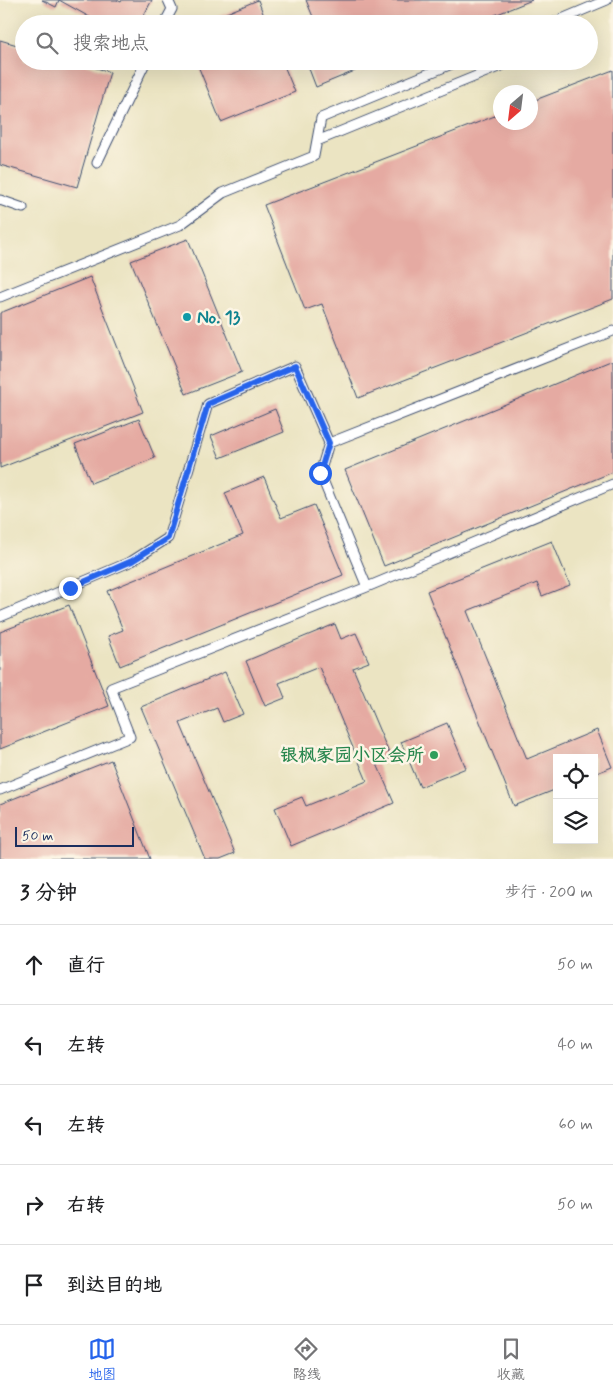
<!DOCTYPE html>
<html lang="zh">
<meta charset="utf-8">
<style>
body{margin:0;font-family:Mynerve,"LXGW WenKai TC",sans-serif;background:#f2f2f2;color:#202124}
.controls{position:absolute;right:15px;bottom:15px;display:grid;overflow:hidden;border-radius:0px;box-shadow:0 5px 20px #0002}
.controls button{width:45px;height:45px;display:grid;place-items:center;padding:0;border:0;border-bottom:1px solid #e0e0e0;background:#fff;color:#202124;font:25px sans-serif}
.compass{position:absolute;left:493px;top:85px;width:45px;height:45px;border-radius:50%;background:#fff;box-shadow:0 5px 20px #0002;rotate:208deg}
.scale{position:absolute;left:15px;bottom:12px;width:119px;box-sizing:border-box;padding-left:5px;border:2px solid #1b2f5e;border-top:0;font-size:14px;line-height:18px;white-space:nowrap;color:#1b2f5e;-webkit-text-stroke:4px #fcf5e5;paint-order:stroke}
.stop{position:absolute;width:15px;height:15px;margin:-11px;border:4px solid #2563eb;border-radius:50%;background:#fff}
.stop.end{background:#2563eb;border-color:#fff;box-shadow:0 1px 5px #0008}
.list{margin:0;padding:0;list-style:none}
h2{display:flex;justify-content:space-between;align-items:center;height:65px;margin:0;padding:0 20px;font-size:21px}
h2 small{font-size:16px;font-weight:400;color:#757577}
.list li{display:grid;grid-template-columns:32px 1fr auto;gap:15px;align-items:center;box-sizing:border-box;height:80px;padding:0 20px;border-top:1px solid #e0e0e0}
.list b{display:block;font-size:19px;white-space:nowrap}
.list em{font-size:16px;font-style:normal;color:#757577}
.icon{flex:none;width:28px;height:28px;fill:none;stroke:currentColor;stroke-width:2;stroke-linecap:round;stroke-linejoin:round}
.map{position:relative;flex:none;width:613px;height:859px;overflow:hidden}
.search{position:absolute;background:#fff;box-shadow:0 5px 20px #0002;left:15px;right:15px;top:15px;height:55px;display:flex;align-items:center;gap:12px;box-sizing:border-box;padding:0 18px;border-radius:28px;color:#757577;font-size:19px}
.sheet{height:465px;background:#fff}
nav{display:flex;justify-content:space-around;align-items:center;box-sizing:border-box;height:70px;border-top:1px solid #e0e0e0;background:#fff;font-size:14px;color:#757577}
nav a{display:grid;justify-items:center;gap:2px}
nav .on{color:#2563eb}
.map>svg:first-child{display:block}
.building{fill:#e5aaa2}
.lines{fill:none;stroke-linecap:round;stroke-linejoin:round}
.lane-casing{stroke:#3a4a6d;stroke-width:11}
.lane{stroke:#fff;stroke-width:9}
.route{stroke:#2563eb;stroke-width:6}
.culture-dot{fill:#0f9aa8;stroke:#fcf5e5;stroke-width:2}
.leisure-dot{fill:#2e9e5b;stroke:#fcf5e5;stroke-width:2}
.labels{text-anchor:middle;stroke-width:5;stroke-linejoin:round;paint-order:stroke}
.culture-label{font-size:18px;font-weight:bold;fill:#0d838f;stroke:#fcf5e5;text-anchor:start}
.leisure-label{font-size:18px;font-weight:bold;fill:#27864d;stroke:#fcf5e5;text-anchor:end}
</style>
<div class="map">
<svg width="613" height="859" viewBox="0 0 613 859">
<rect width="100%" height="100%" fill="#fcf5e5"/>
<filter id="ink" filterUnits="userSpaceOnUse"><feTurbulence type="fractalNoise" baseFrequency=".02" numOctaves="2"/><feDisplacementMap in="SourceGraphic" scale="10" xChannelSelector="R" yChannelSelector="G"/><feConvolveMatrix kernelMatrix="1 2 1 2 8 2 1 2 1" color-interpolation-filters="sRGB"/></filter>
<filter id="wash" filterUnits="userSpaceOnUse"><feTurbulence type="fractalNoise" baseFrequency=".0096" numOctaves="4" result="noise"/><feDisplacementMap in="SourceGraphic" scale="20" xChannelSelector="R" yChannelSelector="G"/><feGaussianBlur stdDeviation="1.12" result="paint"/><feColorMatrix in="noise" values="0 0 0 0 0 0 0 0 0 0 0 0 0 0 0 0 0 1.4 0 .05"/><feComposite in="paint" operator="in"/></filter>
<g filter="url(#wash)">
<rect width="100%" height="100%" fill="#ebe4c2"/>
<g id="blocks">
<path class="building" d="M42,0H117L121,2L122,0H152L144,15L153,20L152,24H102L59,0L56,7Z
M258,0L267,24H200Z
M306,0H532L473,24H316Z
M0,40L24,47V61H73L110,72L77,187L0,165Z
M196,61H282L295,92L221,122Z
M306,61H379L316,87Z
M613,70V299L358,398L322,304L305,310L264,205L500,114V122H530V102Z
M188,239L242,372L186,394L131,261Z
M90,277L143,412L0,468V313Z
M613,360V472L384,566L345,470Z
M275,409L284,432L220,458L211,436Z
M139,419L155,458L91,483L75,444Z
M264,477L281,518L314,505L343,575L120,666L108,636L123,630L107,591L243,535L225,493Z
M552,541L570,585L542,596L537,583L467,611L527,759L597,730L612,767L594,774V758H557V789L514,806L427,591Z
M69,605L109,706L0,749V632Z
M335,624L341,639L356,633L369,662L353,668L391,758L377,764L394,803L291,846L275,808L302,797L306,806L367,781L319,667L279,683L285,698L265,706L246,661Z
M225,672L243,714L223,722L217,708L180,723L235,853L220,859H205L141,707Z
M447,723L466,768L420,787L401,742Z
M111,760L150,859H0V804Z"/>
</g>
</g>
<g filter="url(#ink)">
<use href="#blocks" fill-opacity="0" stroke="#3a4a6d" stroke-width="1"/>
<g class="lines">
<defs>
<path id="lane" d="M164,24L172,9L168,0
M550,24L607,0
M317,141L513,61
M97,163L146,61
M0,200L23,208
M0,297L180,225L223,193L314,156L321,118L459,61
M329,443L613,331
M0,617L132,561L168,538L208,404L295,366L329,443L320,473L367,587
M0,790L130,737L111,688L367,587L613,484"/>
</defs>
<use href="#lane" class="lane-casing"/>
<use href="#lane" class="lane"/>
</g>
</g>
<g class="lines" filter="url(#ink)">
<path class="route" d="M70,588L132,561L168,538L208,404L295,366L329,443L320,473"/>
</g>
<circle class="culture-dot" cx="187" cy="317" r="5"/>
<circle class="leisure-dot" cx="434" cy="755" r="5"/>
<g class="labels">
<g class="culture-label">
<text x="197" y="323">No. 13</text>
</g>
<g class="leisure-label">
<text x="424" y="761">银枫家园小区会所</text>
</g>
</g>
</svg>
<div class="controls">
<button><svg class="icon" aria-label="locate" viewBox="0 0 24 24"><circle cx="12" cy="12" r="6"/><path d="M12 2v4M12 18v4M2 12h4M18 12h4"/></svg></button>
<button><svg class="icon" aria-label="layers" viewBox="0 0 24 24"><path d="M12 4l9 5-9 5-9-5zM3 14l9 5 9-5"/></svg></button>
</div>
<svg class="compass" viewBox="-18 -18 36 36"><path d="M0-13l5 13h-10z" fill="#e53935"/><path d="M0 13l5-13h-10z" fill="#757577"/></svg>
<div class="scale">50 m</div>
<div class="stop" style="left:320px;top:473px"></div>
<div class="stop end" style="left:70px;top:588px"></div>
<div class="search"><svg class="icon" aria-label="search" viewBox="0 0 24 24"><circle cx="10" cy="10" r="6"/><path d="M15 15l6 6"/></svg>搜索地点</div>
</div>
<section class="sheet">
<h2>3 分钟<small>步行 · 200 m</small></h2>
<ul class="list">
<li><svg class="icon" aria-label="ahead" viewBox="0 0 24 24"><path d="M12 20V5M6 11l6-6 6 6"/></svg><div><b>直行</b></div><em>50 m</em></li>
<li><svg class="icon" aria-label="left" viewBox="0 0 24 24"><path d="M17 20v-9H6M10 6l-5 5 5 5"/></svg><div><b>左转</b></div><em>40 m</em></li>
<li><svg class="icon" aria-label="left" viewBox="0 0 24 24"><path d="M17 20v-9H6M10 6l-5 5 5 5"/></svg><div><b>左转</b></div><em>60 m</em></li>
<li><svg class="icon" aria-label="right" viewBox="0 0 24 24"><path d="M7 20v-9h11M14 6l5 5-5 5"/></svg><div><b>右转</b></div><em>50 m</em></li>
<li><svg class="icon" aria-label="arrive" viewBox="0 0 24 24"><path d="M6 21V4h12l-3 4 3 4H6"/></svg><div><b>到达目的地</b></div></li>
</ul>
</section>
<nav>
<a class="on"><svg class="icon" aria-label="map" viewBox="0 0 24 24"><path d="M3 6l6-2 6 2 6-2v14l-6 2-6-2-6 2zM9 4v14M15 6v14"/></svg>地图</a>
<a><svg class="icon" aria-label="directions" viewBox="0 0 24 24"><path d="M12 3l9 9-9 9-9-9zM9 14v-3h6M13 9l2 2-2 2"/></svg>路线</a>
<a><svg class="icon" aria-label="saved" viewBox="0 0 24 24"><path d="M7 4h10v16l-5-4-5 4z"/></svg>收藏</a>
</nav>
